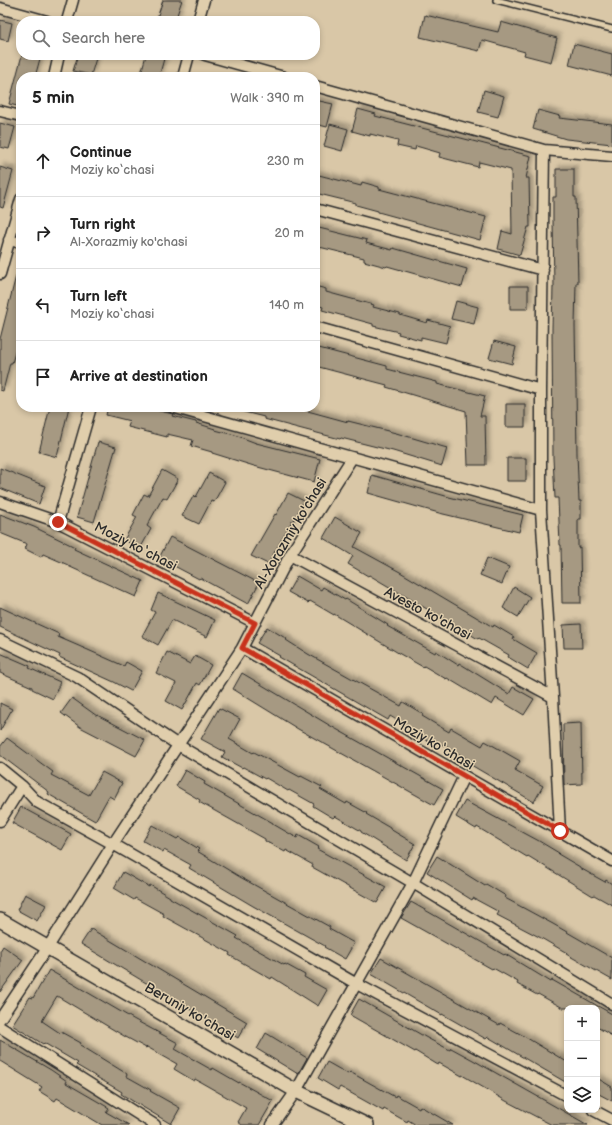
<!DOCTYPE html>
<meta charset="utf-8">
<style>
body{margin:0;font-family:"Balsamiq Sans",sans-serif;background:#f6f6f6;color:#222}
.controls{position:absolute;right:12px;bottom:12px;display:grid;overflow:hidden;border-radius:8px;box-shadow:0 2px 6px #0003}
.controls button{width:36px;height:36px;display:grid;place-items:center;padding:0;border:0;border-bottom:1px solid #e0e0e0;background:#fff;color:#222;font:20px sans-serif}
.stop{position:absolute;width:12px;height:12px;margin:-9px;border:3px solid #c8321e;border-radius:50%;background:#fff}
.stop.end{background:#c8321e;border-color:#fff;box-shadow:0 1px 4px #0008}
.list{margin:0;padding:0;list-style:none}
h2{display:flex;justify-content:space-between;align-items:center;height:52px;margin:0;padding:0 16px;font-size:17px}
h2 small{font-size:13px;font-weight:400;color:#767676}
.list li{display:grid;grid-template-columns:26px 1fr auto;gap:12px;align-items:center;box-sizing:border-box;height:72px;padding:0 16px;border-top:1px solid #e0e0e0}
.list b{display:block;font-size:15px;white-space:nowrap}
.list p{margin:0;font-size:13px;white-space:nowrap;color:#767676}
.list em{font-size:13px;font-style:normal;color:#767676}
.icon{flex:none;width:22px;height:22px;fill:none;stroke:currentColor;stroke-width:2;stroke-linecap:round;stroke-linejoin:round}
.map{position:relative;flex:none;width:612px;height:1125px;overflow:hidden}
.search{position:absolute;background:#fff;box-shadow:0 2px 6px #0003;left:16px;top:16px;width:304px;height:44px;display:flex;align-items:center;gap:10px;box-sizing:border-box;padding:0 14px;border-radius:16px;color:#767676;font-size:15px}
.panel{position:absolute;background:#fff;box-shadow:0 2px 6px #0003;left:16px;top:72px;width:304px;height:340px;border-radius:16px}
.map>svg:first-child{display:block}
.building{fill:#a69982;stroke:#2b2b2b;filter:url(#shadow)}
.lines{fill:none;stroke-linecap:round;stroke-linejoin:round}
.service-casing{stroke:#2b2b2b;stroke-width:8}
.minor-casing{stroke:#2b2b2b;stroke-width:13}
.tertiary-casing{stroke:#2b2b2b;stroke-width:16}
.service{stroke:#e0ceac;stroke-width:5}
.minor{stroke:#e0ceac;stroke-width:10}
.tertiary{stroke:#e0ceac;stroke-width:13}
.route{stroke:#c8321e;stroke-width:5}
.labels{text-anchor:middle;stroke-width:3;stroke-linejoin:round;paint-order:stroke}
.street-label{font-size:14px;fill:#2b2b2b;stroke:#e0ceac}
</style>
<div class="map">
<svg width="612" height="1125" viewBox="0 0 612 1125">
<defs>
<filter id="shadow"><feDropShadow dx="3.5" dy="-3.5" stdDeviation="2" flood-color="#0004"/></filter>
</defs>
<rect width="100%" height="100%" fill="#d9c7a7"/>
<filter id="ink" filterUnits="userSpaceOnUse"><feTurbulence type="fractalNoise" baseFrequency=".025" numOctaves="2"/><feDisplacementMap in="SourceGraphic" scale="8" xChannelSelector="R" yChannelSelector="G"/><feConvolveMatrix kernelMatrix="1 2 1 2 8 2 1 2 1" color-interpolation-filters="sRGB"/></filter>
<g filter="url(#ink)">
<path class="building" d="M163,0H182L175,21H156Z
M425,15L498,32L501,22L557,38L551,62L524,55L525,52L482,40L479,51L420,37Z
M0,20L12,23L8,41L0,39Z
M574,44L612,54V76L569,65Z
M22,55H41L35,77H21V107L9,104Z
M78,55H97L91,75L73,71Z
M146,55H165L159,77H140Z
M484,90L504,96L498,117L478,112Z
M315,100L333,104L327,127L315,124Z
M358,109L376,114L375,116L531,156L526,178H529L530,227H528L520,255L498,249L502,231L512,234L511,170L479,162L478,167L439,157L440,153L416,146L415,150L397,146L398,141L370,134V136L352,131Z
M538,110L560,116L559,118L612,124V144L566,139L533,129Z
M0,123L15,127L9,149L0,147Z
M330,124L348,129L342,151L324,146Z
M0,167L13,171L3,208L0,207Z
M556,169H574V197H576L578,283H576L575,325L577,454L579,501H581V519H578V548L580,547L581,603H562L561,545H560L558,498H555L553,458L552,329L553,287H554L553,219V197H556Z
M315,174L361,186L362,182L379,187V189L486,217L480,240L378,212V211L356,205V203L315,193Z
M315,227L367,240L366,243L392,250L393,248L467,269L462,287L387,266L386,267L364,261V258L315,246Z
M18,268H21V331L12,363H10L3,391L0,390V339Z
M315,286L326,289V292L374,305L373,307L400,314V315L427,323L428,320L450,326L446,343L421,337V340L398,334L399,332L373,326V324L322,310L323,307L315,305Z
M510,286H528V309H510Z
M456,301L478,307L474,324L451,319Z
M494,341L516,347L512,364L489,358Z
M315,347L387,366V369L437,382V384L485,396L480,416H485L486,465H468L466,411L386,387L387,385L315,366Z
M506,404H525V427H506Z
M50,407H69L57,457L39,452Z
M108,407H142L155,410L173,414L172,416L196,422V423L215,429V430L235,435L256,443L320,459L314,482L254,466L212,453V452L191,446L193,440L167,434V437L128,427L130,421L106,415Z
M236,407H293L348,422V421L396,433L447,448L442,466L393,451L341,438L340,439L264,419V417L236,410Z
M98,442L116,447L94,522L77,517Z
M507,458H526V481H507Z
M0,468L45,486L39,504L0,488Z
M162,470L178,479L167,499L163,497L147,526L151,529L140,549L124,540L137,517L133,515L144,494L148,496Z
M209,473L225,482L214,502L211,501L199,524L182,516L194,495L196,497Z
M372,475L449,497L523,515L519,532L439,513L368,493Z
M288,493L304,501L293,522L292,521L268,564L251,556L275,514L276,515Z
M0,514L34,527L75,547L74,549L143,581L136,597L68,566V565L43,554L41,557L25,549L27,544L0,533Z
M335,517L362,533L354,547L400,572L493,627L494,625L514,637L513,639L537,653L528,669L508,657L509,655L479,638L478,639L369,575L368,576L348,564L353,556L323,538Z
M170,537L259,583L248,604L200,578L199,579L159,558Z
M487,558L509,567L502,584L480,575Z
M297,576L321,590L323,587L345,600L346,599L388,625L387,626L435,653L436,651L458,665L459,663L509,694L513,687L534,699L524,715L496,698L492,705L447,678L446,679L424,666L423,667L400,654L334,614V615L310,601L308,603L288,592Z
M514,587L530,597L518,617L503,608Z
M158,593L215,620L207,637L172,620L158,645L142,636L155,612L151,610Z
M0,607L59,634L58,637L88,650L124,666L126,662L142,671L131,691L114,682L59,657L60,655L0,627Z
M581,624L582,648H564L563,625Z
M267,627L287,639L286,640L308,654L401,706L403,702L423,714L422,716L449,732L451,728L482,746L485,741L520,761L515,770L543,786L534,802L471,765L473,762L436,741L434,745L414,733L415,731L390,716L388,720L279,657L280,656L257,643Z
M167,652L190,664L195,656L211,665L200,685L197,683L182,710L166,701L176,683L156,673Z
M0,653L30,666L29,668L60,682L53,699L32,689V687L0,673Z
M242,673L329,725L443,789L434,805L298,729L233,689Z
M72,698L97,716V715L145,740L136,756L80,727L61,713Z
M0,703L12,709L0,731Z
M219,708L240,719L229,739L253,753L254,752L300,777L301,776L322,787L320,789L346,804L347,802L367,813L366,814L390,828V829L415,844L406,860L361,832V831L335,816L333,818L313,806L314,804L289,790L288,791L266,778L265,779L243,767L242,768L222,757L225,752L201,739Z
M581,723L582,784L564,785L563,724Z
M7,738L53,772L51,775L89,795L102,772L122,783L114,799L109,796L95,821L48,794L49,792L0,755V747Z
M185,770L205,782L204,784L273,823V824L297,838L298,835L319,847L317,849L386,887L377,903L312,867L313,865L286,850L285,852L265,841V839L199,802L200,800L176,786Z
M465,801L539,841L559,853L558,854L580,867V868L605,882L606,880L612,884V905L594,895L593,896L528,856L527,857L477,827L476,829L456,817Z
M21,807L71,834L62,850L12,823Z
M152,825L177,839L179,837L199,849L197,851L240,877L330,927L329,929L354,943L345,959L324,947L325,946L253,906L189,868L191,865L164,850L163,852L143,841Z
M437,856L485,886L486,884L506,896L505,898L553,924L612,958V980L566,954L567,953L541,938L497,915L499,912L473,898L472,900L427,872Z
M123,872L149,887L150,885L170,897V898L238,936L236,938L284,965L285,964L305,975L304,977L327,990L318,1006L272,977L271,979L229,955L230,953L163,916L164,914L135,898L134,900L114,888Z
M25,894L46,905L37,921L17,910Z
M411,902L504,955L505,954L551,982L552,980L612,1014V1036L597,1027V1008H563L538,994L537,995L517,984L518,982L493,968L492,969L401,918Z
M91,929L247,1022L238,1038L81,944Z
M3,946L23,960L0,992V951Z
M381,958L499,1025L500,1023L522,1035L567,1062V1083L488,1037L486,1039L442,1014V1015L371,974Z
M49,970L135,1020L178,1043L175,1049L212,1070L213,1068L239,1083V1082L273,1101L259,1125H242L238,1122L246,1108L195,1079L194,1081L174,1069L177,1064L147,1047L146,1048L124,1036L57,996L42,1021L60,1033L61,1032L81,1043L80,1045L127,1074L126,1076L151,1090L150,1091L180,1108L171,1124L121,1094L122,1092L76,1065L78,1063L44,1043L43,1044L12,1025L30,997L33,998Z
M359,999L427,1038L450,1050L451,1048L473,1060L588,1125H552L506,1101L462,1075V1076L439,1063L438,1065L415,1051V1052L350,1015Z
M266,1033L307,1058L298,1074L257,1049Z
M0,1040L51,1070L67,1081L66,1083L109,1108L106,1112L129,1125H102L57,1098L55,1101L39,1091L42,1087L0,1061Z
M327,1062L348,1074L350,1072L395,1097L396,1095L419,1108L420,1106L453,1125H416L408,1120L407,1122L384,1109L383,1111L340,1087L338,1090L318,1078Z
M597,1078L612,1087V1101L597,1093Z"/>
<g class="lines">
<defs>
<path id="service" d="M496,0L612,29"/>
<path id="minor" d="M0,8L47,21
M67,21L73,0
M198,21L204,0
M205,55L284,77
M54,77L59,55
M183,77L189,55
M315,86L544,150L612,156
M0,111L21,116
M544,150L541,390V510L553,697L560,831
M315,209L543,270
M9,240L21,243
M0,274L21,199
M315,327L541,390
M172,407L541,510
M0,502L58,522L255,623
M58,522L91,407
M290,555L553,697
M0,640L77,677L178,745L413,883L612,1004
M242,648L612,861
M0,768L22,786L37,802L113,844L355,983L567,1096
M0,821L22,786
M0,1019L48,947L113,844L242,648L290,555L352,458
M0,1027L155,1125
M593,1110L612,1120
M272,1125L296,1091L413,883L464,776"/>
<path id="tertiary" d="M0,920L296,1091L367,1125"/>
</defs>
<use href="#service" class="service-casing"/>
<use href="#minor" class="minor-casing"/>
<use href="#tertiary" class="tertiary-casing"/>
<use href="#service" class="service"/>
<use href="#minor" class="minor"/>
<use href="#tertiary" class="tertiary"/>
</g>
</g>
<g class="lines" filter="url(#ink)">
<path class="route" d="M58,522L255,623L242,648L560,831"/>
</g>
<g class="labels">
<g class="street-label">
<text transform="translate(290 533) rotate(-59)" y="5">Al-Xorazmiy ko'chasi</text>
<text transform="translate(136 546) rotate(27)" y="5">Moziy ko‘chasi</text>
<text transform="translate(428 613) rotate(28)" y="5">Avesto ko'chasi</text>
<text transform="translate(434 743) rotate(30)" y="5">Moziy ko‘chasi</text>
<text transform="translate(190 1011) rotate(30)" y="5">Beruniy ko'chasi</text>
</g>
</g>
</svg>
<div class="controls">
<button>+</button>
<button>−</button>
<button><svg class="icon" aria-label="layers" viewBox="0 0 24 24"><path d="M12 4l9 5-9 5-9-5zM3 14l9 5 9-5"/></svg></button>
</div>
<div class="stop" style="left:560px;top:831px"></div>
<div class="stop end" style="left:58px;top:522px"></div>
<div class="search"><svg class="icon" aria-label="search" viewBox="0 0 24 24"><circle cx="10" cy="10" r="6"/><path d="M15 15l6 6"/></svg>Search here</div>
<section class="panel">
<h2>5 min<small>Walk · 390 m</small></h2>
<ul class="list">
<li><svg class="icon" aria-label="ahead" viewBox="0 0 24 24"><path d="M12 20V5M6 11l6-6 6 6"/></svg><div><b>Continue</b><p>Moziy ko‘chasi</p></div><em>230 m</em></li>
<li><svg class="icon" aria-label="right" viewBox="0 0 24 24"><path d="M7 20v-9h11M14 6l5 5-5 5"/></svg><div><b>Turn right</b><p>Al-Xorazmiy ko'chasi</p></div><em>20 m</em></li>
<li><svg class="icon" aria-label="left" viewBox="0 0 24 24"><path d="M17 20v-9H6M10 6l-5 5 5 5"/></svg><div><b>Turn left</b><p>Moziy ko‘chasi</p></div><em>140 m</em></li>
<li><svg class="icon" aria-label="arrive" viewBox="0 0 24 24"><path d="M6 21V4h12l-3 4 3 4H6"/></svg><div><b>Arrive at destination</b></div></li>
</ul>
</section>
</div>
